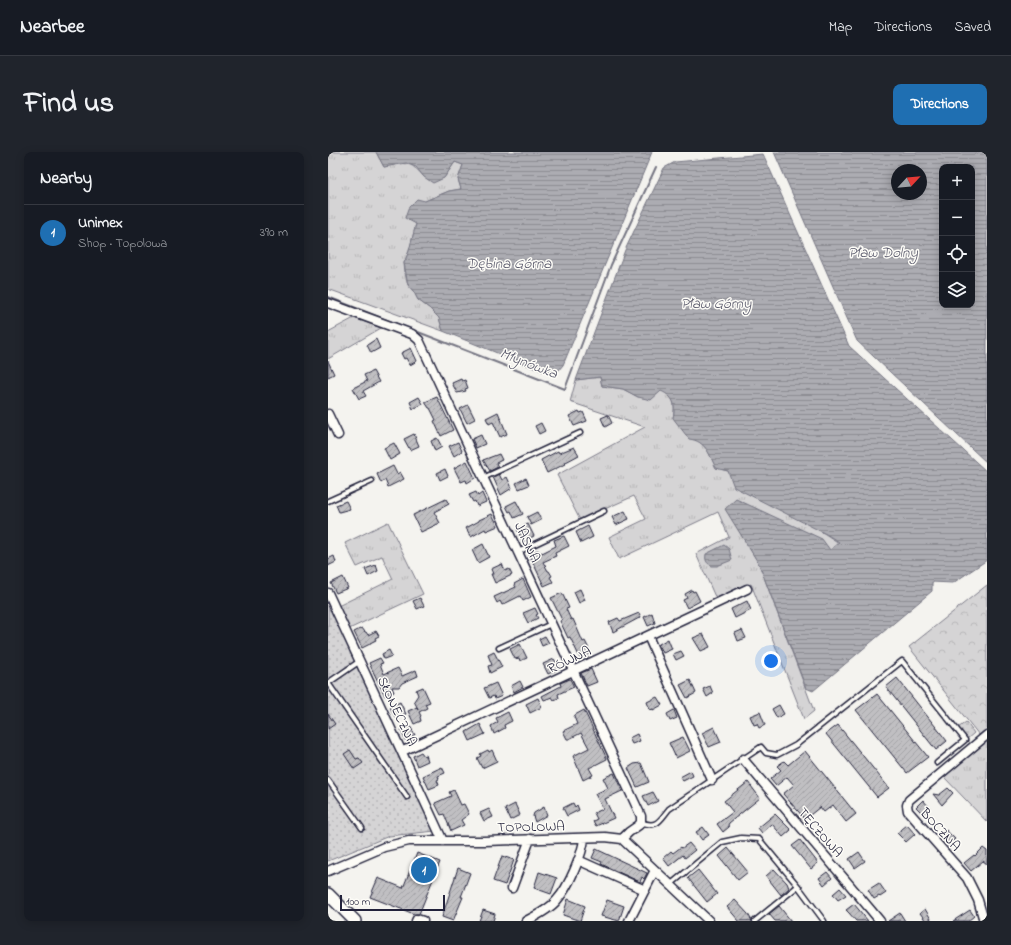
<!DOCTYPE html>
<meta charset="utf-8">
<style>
body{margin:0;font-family:"Indie Flower",sans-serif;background:#20242c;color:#f1f3f6}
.controls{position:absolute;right:12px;top:12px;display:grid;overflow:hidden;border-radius:8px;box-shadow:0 2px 10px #0003}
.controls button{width:36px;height:36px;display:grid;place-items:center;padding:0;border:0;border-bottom:1px solid #363941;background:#171b24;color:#f1f3f6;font:20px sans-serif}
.compass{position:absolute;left:563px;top:12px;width:36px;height:36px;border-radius:50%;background:#171b24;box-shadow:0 2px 10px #0003;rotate:64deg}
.scale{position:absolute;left:12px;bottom:10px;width:105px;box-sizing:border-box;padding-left:4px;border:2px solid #22223b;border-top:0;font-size:11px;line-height:14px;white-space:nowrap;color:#22223b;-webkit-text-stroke:3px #fdfcf7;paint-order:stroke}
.you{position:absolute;left:443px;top:509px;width:14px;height:14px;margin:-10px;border:3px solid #fff;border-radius:50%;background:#1a73e8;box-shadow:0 0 0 6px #1a73e833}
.badge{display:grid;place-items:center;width:26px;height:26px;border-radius:50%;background:#1f6fb2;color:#fff;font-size:13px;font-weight:700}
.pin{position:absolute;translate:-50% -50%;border:2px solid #fff;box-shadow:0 1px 4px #0006}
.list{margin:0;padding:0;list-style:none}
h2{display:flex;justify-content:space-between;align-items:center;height:52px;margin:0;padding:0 16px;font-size:17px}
h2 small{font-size:13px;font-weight:400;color:#9ea1a6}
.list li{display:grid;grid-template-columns:26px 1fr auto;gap:12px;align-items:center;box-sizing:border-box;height:56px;padding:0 16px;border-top:1px solid #363941}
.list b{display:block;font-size:15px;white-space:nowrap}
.list p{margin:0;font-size:13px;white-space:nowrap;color:#9ea1a6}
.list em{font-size:13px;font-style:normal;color:#9ea1a6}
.icon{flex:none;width:22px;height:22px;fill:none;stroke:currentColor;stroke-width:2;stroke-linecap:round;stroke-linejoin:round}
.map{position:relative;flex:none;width:659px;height:769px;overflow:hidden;border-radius:8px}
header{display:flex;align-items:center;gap:24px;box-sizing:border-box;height:56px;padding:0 20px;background:#171b24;border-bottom:1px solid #363941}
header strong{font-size:19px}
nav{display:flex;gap:22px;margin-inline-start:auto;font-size:14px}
.intro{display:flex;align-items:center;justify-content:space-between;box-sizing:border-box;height:96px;padding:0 24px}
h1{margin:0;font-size:28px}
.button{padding:10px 18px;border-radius:8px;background:#1f6fb2;color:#fff;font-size:14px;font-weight:700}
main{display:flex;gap:24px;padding:0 24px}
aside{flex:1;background:#171b24;border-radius:8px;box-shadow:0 2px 10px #0003}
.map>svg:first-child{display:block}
.grass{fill:url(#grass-tufts);stroke:#7c7b88}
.forest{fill:url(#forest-crowns);stroke:#7c7b88}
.park{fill:url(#park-dots);stroke:#7c7b88}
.water{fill:url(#water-rules);stroke:#757582;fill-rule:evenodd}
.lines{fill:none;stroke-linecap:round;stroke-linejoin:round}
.stream{stroke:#757582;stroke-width:2}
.building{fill:url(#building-hatch);stroke:#22223b}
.lane-casing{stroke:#22223b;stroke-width:7}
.street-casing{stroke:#22223b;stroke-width:11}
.secondary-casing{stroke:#22223b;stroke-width:14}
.lane{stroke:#fdfcf7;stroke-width:4}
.street{stroke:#fdfcf7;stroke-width:8}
.secondary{stroke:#fdfcf7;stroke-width:11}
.labels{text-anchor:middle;stroke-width:3;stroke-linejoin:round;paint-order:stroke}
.street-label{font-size:14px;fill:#22223b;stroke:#fdfcf7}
.water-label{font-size:15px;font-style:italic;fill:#59596b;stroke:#fdfcf7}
</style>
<header>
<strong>Nearbee</strong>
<nav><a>Map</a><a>Directions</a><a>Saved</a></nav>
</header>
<div class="intro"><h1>Find us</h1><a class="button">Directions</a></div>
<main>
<aside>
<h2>Nearby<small></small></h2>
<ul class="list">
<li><span class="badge">1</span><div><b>Unimex</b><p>Shop · Topolowa</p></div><em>390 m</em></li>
</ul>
</aside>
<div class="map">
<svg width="659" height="769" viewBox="0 0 659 769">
<defs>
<pattern id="grass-tufts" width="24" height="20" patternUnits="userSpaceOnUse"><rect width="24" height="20" fill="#d5d4d5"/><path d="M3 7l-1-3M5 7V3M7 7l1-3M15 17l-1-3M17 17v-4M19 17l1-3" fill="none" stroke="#b7b6b8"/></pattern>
<pattern id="forest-crowns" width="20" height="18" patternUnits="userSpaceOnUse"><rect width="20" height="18" fill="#d5d4d5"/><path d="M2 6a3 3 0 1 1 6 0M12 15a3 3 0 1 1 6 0" fill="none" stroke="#b7b6b8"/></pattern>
<pattern id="park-dots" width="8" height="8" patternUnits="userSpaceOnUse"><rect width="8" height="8" fill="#d5d4d5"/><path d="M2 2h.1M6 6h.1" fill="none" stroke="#b7b6b8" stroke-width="1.8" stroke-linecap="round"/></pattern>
<pattern id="water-rules" width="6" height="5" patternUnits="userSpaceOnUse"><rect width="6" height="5" fill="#acacb2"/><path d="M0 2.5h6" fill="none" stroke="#8c8c92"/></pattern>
<pattern id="building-hatch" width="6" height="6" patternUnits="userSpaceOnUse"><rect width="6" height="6" fill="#c0bfc2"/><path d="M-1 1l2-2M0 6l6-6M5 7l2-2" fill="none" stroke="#a5a4a8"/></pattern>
</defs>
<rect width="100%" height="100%" fill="#f4f3ef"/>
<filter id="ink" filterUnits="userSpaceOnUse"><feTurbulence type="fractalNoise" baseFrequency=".025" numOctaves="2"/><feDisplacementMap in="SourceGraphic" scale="8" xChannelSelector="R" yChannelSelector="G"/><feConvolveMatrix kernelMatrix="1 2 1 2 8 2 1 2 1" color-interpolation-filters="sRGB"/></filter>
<g filter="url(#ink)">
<path class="grass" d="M0,0H48L56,15C76,10 82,8 96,25L116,26L127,10L135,13L130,27L133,37L121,39L97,49L88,72L81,99L76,111L77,121L80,133L86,140L90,148L101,156L111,166L115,179L0,137Z
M26,166L53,176L0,207V180Z
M272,225L274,234L295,237L310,245L333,238C346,246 348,251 345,266L379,297L388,316L400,319L511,391L502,398L398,357L431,412L486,559L476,567L423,432L388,447L368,402L401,385L390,360L291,407L281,385L318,367L306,344L252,368L229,323L317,275L242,250L248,228Z
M60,370L95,442L21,477L10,454L65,427L54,404L29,415L17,391Z
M659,589V670L616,625Z"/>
<path class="forest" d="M659,433V577L651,583L581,495Z"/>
<path class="park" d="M0,451L107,679L61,684L0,709Z
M638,570L646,581L639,587L630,576Z"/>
<path class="water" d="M48,0H324L235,213L230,219L220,221L206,216L115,179L111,166L101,156L90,148L86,140L80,133L76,111L81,99L88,72L77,66L81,55L89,47L97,49L121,39L133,37L130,27L135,13L127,10L116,26L105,31L96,25L88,15L78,11L56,15Z
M446,0H659V311L529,189ZM614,15H644V153H614ZM569,18H593V42H569Z
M435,2L521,194L659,320V408L625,431L604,430V439L485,539L478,536L431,412L397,357L408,347L494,387L502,398L511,390L498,382L406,335L400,319L388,316C381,302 378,289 361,287L345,266C348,252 346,245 333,239L323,248L310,245L295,237L274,234L272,225L248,228L297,98L336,16L347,10Z
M396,393L401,397L404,408L389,414H384C378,411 377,408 378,402Z"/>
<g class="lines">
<path class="stream" d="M0,145L77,175
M85,178L237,237L283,113L328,15"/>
</g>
<path class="building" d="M48,187L52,196L43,201L39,193Z
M83,196L89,209L82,213L78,206L76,207L73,201Z
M0,209L6,222L0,225Z
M45,219L51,230L35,239L38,244L31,247L25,236L39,229L36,223Z
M133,227L134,229L137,228L140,236L137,237L138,239L129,241L124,231Z
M91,245L95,252L85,257L82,250Z
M109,245L125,278L113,284L106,269L108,268L102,256H101L97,250Z
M140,253L147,267L139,271L132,257Z
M251,259L252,261L255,260L259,269L246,274L241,264Z
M170,260L179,282L172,285L165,270L161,272L158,266Z
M280,263L284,271L277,275L273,266Z
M213,271L217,279L211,282L207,274Z
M86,282L91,294L82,298L76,287Z
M153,283L157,292L148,296L144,287Z
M109,286L114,295L107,299L103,289Z
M130,290L134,299L126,304L121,294Z
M66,291L72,302L62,308L56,296Z
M246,295L251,303L236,311L237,312L219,321L213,308L230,299L231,301Z
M171,302L174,308L168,311L170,315L162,319L155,308Z
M139,309L147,326L139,331L138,328L133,330L126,316Z
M65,314L69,322L72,320L76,327L60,335L57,328L53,331L49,322Z
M117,317L120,324L112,328L109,321Z
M171,322L174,328L179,325L184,336L173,343L165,325Z
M198,326L201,333L191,337L188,331Z
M148,340L150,344L154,341L158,350L149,354L147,349L145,350L141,343Z
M118,347L121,352L106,360L112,371L93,380L85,363Z
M18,349L22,357L11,360L8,353Z
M188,349L195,362L186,366L183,359L181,360L178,354Z
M297,359L301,367L288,373L284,365Z
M209,360L213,368L203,373L199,365Z
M164,362L170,374L158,379L157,377L143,385L138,376L151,369V368Z
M200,372L206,384L195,390L189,377Z
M260,374L265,385L253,391L248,380Z
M236,384L241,394L227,401L228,404L215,410L220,419H221L224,424L222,425L225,430L216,434L201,402L210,398L212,401L214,400V401L228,394L226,388Z
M155,392L161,405L150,411L144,398Z
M6,404L8,410L0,414V407Z
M174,412L177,419L181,417L184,423L167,431L163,422H165L163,417Z
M48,413L50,419L40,424L37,417Z
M15,425L20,436L8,441L3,431Z
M195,427L203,445L195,449L192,444L174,453L172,449L169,451L166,445L188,435L186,432Z
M252,437L257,448L251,451L246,440Z
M364,438L365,440L367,439L372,449L359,456L355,448L359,446L357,442Z
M234,441L241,456L238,457L243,468L245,467L255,490L257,489L263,501L252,506L242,485L240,486L232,469L234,468L223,446Z
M92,446L96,454L89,457L85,449Z
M419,449L423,458L407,466L403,457Z
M207,456L210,462L208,463L210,466L200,471L195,461Z
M311,461L313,465L285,480L281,470L290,466L292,469Z
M324,461L327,471L320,474L316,465Z
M34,476L37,480H38L40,483L48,479L51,484L47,486L48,488L42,491V492L34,496L26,480Z
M414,478L418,486L410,489L407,481Z
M375,482L382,495L373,499L365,486Z
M217,484L221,491L214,494L211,487Z
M340,487L344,497L335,501L331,492Z
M192,492L199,506L192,509L191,506L187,507L182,497Z
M61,498L64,504L56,507L54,502Z
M353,499L356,504L348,508L345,502Z
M166,500L174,515L162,521L160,514L164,513L160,503Z
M52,506L55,511L52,512L56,522L70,516L74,524L88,518L90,524L74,531L71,535H64L66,540L57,544L41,511Z
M226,507L232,516L220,522L215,512Z
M263,517L269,530L259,534L253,521Z
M569,526L619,589L608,598L558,535Z
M242,527L246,535L230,542L231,546L226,548L224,545L216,548L214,544L233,534L232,531Z
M362,528L368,541L359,546L352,533Z
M192,529L195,535L186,540L183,534Z
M168,531L174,544L167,547L166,544L161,546L156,536Z
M382,534L385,541L379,545L375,537Z
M95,535L102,550L97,552L99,556L91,560L93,564L92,565L93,569L86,572L80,559L89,555L90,557L86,549L90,543L88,538Z
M549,542L600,605L579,621L528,558Z
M329,545L334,553L325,558V557L322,558L319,550Z
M210,546L214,555L202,561L198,552Z
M72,550L78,562L71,565L70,563L67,565L62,555Z
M451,553L456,562L449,566L444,557Z
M256,558L279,607L261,616L265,623L255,628L245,604L261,596L253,581L241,587H239L235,579L249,572L246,565L247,563Z
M346,558L349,566L342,569L339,562Z
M180,560L184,569L176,573L177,576L166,582L163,574L170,570L168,566Z
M432,560L437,573L431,576L429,572L426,573L422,564Z
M0,562L7,572L0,577Z
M152,572L157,582L142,589L138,580Z
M510,573L561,636L549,645L498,582Z
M82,574L87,583L77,588L73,578Z
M386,575L393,590L381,595L374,581Z
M309,582L312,589L304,592L301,586Z
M355,585L362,599L348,606L341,591Z
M22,598L28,607L31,606L35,611L26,617L16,602Z
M160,598L161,600L164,598L169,609L154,616L149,606L153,604L152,602Z
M477,599L528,662L518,670L505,653L496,660L492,655L477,667L455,642L466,633L459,625L448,634L442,627L453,618L449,614L456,609L460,613Z
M93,600L96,604L98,603L100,609L89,614L85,604Z
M313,611L321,630L309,635L300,616L306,612Z
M114,615L117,621L110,624L111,627L109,628L111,633L101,637L95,624Z
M363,619L365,624L355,629L352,625Z
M286,621L294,639L277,647L286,666L268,674L265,669L269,667L266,661L275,657L267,642L280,636L275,626Z
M420,630L432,646L401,671L400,673L401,675L395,680L389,672L405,660L396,649Z
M620,636L625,641L614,653L605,642L611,643Z
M126,638L133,653L136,652L141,662L133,668L136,673L123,679L116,662L113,663L107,651L123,644L121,640Z
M325,640L330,649L320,654L315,644Z
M595,648L602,656L595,662L588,655Z
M245,651L247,655L249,653L251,658L239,664L235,656Z
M187,652L192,663L182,668L177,657Z
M216,655L219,663L207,670L205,664L206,661Z
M161,657L165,665L156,669L152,661Z
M447,662L463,678L455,685L444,672L434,681L430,676Z
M579,673L587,682L578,690L569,681Z
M375,675L381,683L374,688L368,680Z
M618,678L627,687L620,693L612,683Z
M472,688L490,711L483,717L464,694Z
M361,691L367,698L357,706L355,703L341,714L335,706L343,699L345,701L353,695L354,696Z
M400,696L420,720L410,728L391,704Z
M655,696L659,699V712L655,709L643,719L636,711L646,703L647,704Z
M268,697L319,721L316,727L314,725L312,730L273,712L274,710L264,706Z
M531,700L537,709L527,716L521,707Z
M89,701L112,710L91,762H86L42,745L50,726L75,736Z
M174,704L186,708L177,733L165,729Z
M130,716L142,721L133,745H135L125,769L114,765Z
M446,717L459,731L461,736L453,743L438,724Z
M370,718L389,742L379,750L360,726Z
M211,720L229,726L223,742L206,736Z
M499,720L504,726L496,733L491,726Z
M551,731L558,741L552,745L551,744L546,747L540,738Z
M512,736L518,743L510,748L505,742Z
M240,747L257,754L252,769L235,763Z
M279,748L296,754L291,769L273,764Z
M407,748L420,762L424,769H411L399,755Z
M526,752L531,758L540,769H528L521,761L518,758Z
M451,754L463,769H447L441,762Z
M597,757L603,767L600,769H598L592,761Z
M155,758L167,762L165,769H151Z
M642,758L646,764L640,769H625Z
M572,761L577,769H560Z"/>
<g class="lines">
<defs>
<path id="lane" d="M155,326L252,281
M0,349L44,329
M190,400L276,359
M171,496L223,472
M0,531L79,645
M0,531L32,509
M0,628L34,676
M313,670C329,677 332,668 341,657L433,595L438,601L449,603L468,593L574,509L637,588L609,611
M342,733L394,690L413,686L431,687L470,734L496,769
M427,769L470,734"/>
<path id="street" d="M0,151L84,182L91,188L313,664V670L311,673L301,680L294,687
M0,262L10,283
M0,441L115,689
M320,484L384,628
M75,599L419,437
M415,607L542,757L552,769
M250,708L317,738
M0,719L56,695L81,689H156L277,685L294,687L381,769
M184,736L202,687
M88,769L89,767L95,769
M198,769C208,764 222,757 229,748C240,736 255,702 256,686
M301,769L327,718
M656,769L650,748L639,726L580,659L579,653L581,648L659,583"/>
<path id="secondary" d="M0,742L27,769"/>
</defs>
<use href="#lane" class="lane-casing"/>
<use href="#street" class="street-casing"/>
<use href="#secondary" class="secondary-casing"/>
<use href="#lane" class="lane"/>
<use href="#street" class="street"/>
<use href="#secondary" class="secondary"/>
</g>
</g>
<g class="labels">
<g class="street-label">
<text transform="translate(200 390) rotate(65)" y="5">JASNA</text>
<text transform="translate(241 507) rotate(-25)" y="5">RÓWNA</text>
<text transform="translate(70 559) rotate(65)" y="5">SŁONECZNA</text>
<text transform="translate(203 674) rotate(-1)" y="5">TOPOLOWA</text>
<text transform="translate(613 677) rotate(48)" y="5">BOCZNA</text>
<text transform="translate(493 680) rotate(49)" y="5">TĘCZOWA</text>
</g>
<g class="water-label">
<text x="555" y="105">Pław Dolny</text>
<text x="181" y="116">Dębina Górna</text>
<text x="388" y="156">Pław Górny</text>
<text transform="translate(201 211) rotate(21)" y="5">Młynówka</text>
</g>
</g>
</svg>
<div class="controls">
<button>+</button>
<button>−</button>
<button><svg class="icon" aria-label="locate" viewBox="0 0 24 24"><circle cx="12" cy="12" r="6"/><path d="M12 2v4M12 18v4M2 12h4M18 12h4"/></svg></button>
<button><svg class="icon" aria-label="layers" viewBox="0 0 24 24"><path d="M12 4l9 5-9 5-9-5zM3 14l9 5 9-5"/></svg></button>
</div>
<svg class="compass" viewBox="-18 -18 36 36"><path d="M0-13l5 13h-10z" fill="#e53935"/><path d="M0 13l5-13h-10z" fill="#9ea1a6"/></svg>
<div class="scale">100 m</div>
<div class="you"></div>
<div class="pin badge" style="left:96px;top:718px">1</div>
</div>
</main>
